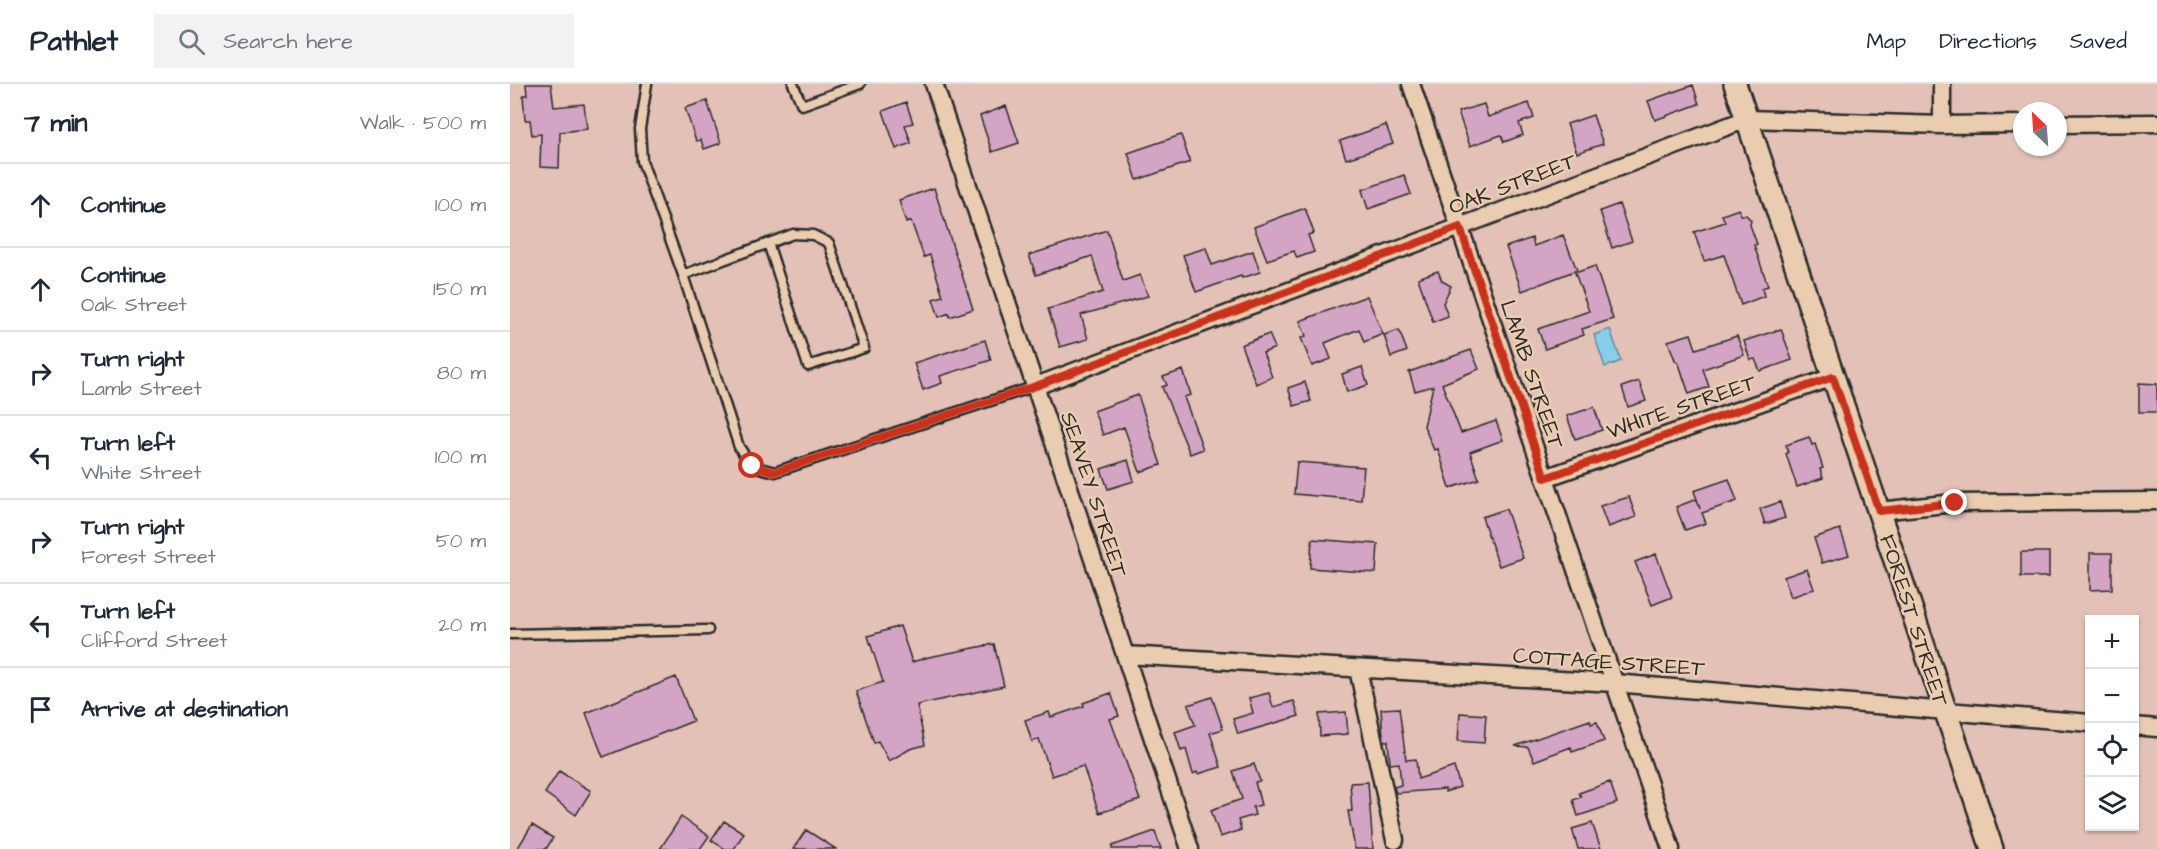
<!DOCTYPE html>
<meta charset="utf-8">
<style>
body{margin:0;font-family:"Architects Daughter",sans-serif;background:#f2f2f3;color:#1f2937}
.controls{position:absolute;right:18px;bottom:18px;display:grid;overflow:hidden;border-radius:0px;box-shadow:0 2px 4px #0004}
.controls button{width:54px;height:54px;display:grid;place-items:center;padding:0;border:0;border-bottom:2px solid #e0e1e3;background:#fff;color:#1f2937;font:30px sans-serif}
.compass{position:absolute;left:1503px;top:18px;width:54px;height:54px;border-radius:50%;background:#fff;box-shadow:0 2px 4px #0004;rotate:335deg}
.stop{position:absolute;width:18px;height:18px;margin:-14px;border:4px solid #c8321e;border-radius:50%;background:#fff}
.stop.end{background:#c8321e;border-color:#fff;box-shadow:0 2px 6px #0008}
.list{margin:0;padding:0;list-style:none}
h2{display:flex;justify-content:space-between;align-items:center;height:78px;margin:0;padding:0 24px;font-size:26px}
h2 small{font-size:20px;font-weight:400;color:#747a83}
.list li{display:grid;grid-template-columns:39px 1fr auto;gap:18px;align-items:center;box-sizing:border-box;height:84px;padding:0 24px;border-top:2px solid #e0e1e3}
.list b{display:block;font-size:22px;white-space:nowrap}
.list p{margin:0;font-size:20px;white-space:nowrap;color:#747a83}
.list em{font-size:20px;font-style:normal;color:#747a83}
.icon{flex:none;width:33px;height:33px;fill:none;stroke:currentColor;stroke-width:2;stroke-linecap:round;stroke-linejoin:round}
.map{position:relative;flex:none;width:1647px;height:765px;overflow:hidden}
header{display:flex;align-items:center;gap:36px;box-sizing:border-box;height:84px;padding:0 30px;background:#fff;border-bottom:2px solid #e0e1e3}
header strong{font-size:28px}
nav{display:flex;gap:33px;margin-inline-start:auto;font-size:21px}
.search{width:420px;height:54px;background:#f2f2f3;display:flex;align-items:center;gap:15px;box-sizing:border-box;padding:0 21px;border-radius:0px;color:#747a83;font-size:22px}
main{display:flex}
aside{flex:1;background:#fff}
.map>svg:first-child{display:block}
.water{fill:#89cdea;stroke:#638c9e;stroke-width:1.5}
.building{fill:#d4a4c5;stroke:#2b2b2b;stroke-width:1.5}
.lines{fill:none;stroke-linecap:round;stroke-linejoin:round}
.service-casing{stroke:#2b2b2b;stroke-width:13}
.minor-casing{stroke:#2b2b2b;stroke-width:21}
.tertiary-casing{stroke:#2b2b2b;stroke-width:26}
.service{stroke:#eacdb1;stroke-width:8}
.minor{stroke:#eacdb1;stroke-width:16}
.tertiary{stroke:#eacdb1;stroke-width:21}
.route{stroke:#c8321e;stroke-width:8}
.labels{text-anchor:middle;stroke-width:5;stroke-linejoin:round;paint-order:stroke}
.street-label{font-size:22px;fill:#2b2b2b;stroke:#eacdb1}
</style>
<header>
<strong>Pathlet</strong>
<div class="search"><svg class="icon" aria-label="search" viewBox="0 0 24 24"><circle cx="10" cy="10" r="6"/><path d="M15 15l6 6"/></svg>Search here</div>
<nav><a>Map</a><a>Directions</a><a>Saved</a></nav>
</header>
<main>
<aside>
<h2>7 min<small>Walk · 500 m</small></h2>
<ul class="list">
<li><svg class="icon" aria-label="ahead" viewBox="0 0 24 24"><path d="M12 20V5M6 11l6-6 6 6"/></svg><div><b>Continue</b></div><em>100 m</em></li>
<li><svg class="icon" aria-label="ahead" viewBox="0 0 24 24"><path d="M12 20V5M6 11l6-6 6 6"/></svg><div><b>Continue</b><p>Oak Street</p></div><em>150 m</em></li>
<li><svg class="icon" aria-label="right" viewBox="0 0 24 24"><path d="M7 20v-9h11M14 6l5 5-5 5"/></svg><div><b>Turn right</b><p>Lamb Street</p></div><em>80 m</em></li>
<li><svg class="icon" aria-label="left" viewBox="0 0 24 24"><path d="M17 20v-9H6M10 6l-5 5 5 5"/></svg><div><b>Turn left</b><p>White Street</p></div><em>100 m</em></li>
<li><svg class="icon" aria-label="right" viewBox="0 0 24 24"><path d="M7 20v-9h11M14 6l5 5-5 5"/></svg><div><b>Turn right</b><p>Forest Street</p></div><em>50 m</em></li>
<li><svg class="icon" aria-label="left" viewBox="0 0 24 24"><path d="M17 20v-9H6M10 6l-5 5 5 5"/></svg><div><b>Turn left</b><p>Clifford Street</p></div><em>20 m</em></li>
<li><svg class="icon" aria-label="arrive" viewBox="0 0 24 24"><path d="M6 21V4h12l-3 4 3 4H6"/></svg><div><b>Arrive at destination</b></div></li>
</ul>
</aside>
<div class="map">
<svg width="1647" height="765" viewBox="0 0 1647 765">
<rect width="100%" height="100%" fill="#e3c1b7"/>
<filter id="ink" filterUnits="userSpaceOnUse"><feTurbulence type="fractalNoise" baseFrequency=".0167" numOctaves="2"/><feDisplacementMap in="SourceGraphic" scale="12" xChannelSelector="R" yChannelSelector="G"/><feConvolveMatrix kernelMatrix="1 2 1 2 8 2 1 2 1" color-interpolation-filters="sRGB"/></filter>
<g filter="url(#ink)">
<path class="water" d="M1100,245L1111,277L1095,283L1084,251Z"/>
<path class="building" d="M16,0H41L44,23L74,20L77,45L50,48L49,84L30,83L31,50L22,51L20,36H15L13,11H17Z
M1183,1L1189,20L1145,36L1138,17Z
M197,17L211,59L194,65L191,56L186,57L175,24Z
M396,18L403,39L395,41L401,59L386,65L373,27Z
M1019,19L1024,34L1009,39L1013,51L994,58L991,51L960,62L948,28L974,20L978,33Z
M496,22L509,59L482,68L470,32Z
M1083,31L1093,60L1067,69L1057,40Z
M876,41L883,60L836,75L830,57Z
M671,51L680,78L627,96L618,69Z
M894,91L901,110L858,125L852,106Z
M424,104L463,225L440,233L439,229L429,233L423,215L433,212L420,171L414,173L401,137L396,139L389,116Z
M1109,120L1122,157L1102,164L1090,127Z
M795,124L804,149L798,151L804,168L787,174L784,167L757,176L744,143Z
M1229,125L1230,131H1236L1241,136L1240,141L1247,160L1244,161L1258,202L1252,204L1254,212L1231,221L1214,171L1194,177L1184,148L1215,138L1212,131Z
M597,146L613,197L630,191L638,212L571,231L578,255L550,263L538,225L593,208L582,172L526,191L519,171Z
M1053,151L1067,186L1012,207L996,163L1022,154L1024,162Z
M696,164L702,181L743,167L750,188L732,194L731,192L686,208L673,171Z
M1085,182L1103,235L1072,245L1074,251L1035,265L1028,245L1079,227L1065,189Z
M928,187L932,197L941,202L933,219L938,232L923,238L908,194Z
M857,212L873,250L854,258L849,245L815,259L821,275L802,282L791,254L796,252L790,237Z
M1271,245L1282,276L1250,287L1245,275L1240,276L1234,257Z
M889,246L897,267L881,273L874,251Z
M759,250L765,264L753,269L762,293L746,300L731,261Z
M1181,250L1186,265L1227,252L1234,271L1193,285L1199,303L1179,310L1169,280L1165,276L1158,257Z
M475,256L481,276L430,292L432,299L413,306L404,279Z
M961,266L969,285L932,300L951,349L986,337L993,356L960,368L969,395L940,404L928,365L924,366L914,342L923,302L905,307L899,288Z
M852,283L858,301L837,308L832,290Z
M673,286L681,311L674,313L693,365L680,370L652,303L657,301L653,293Z
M1129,297L1136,317L1118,323L1112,303Z
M795,298L801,317L784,322L778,304Z
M1629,299L1647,300V328H1629Z
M628,311L651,381L630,388L614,343L593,351L584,327Z
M1084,323L1092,346L1065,355L1057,332Z
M1299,353L1302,361L1305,360L1313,384L1310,385L1313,394L1287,403L1276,370L1278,369L1276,361Z
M618,376L624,397L598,405L591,385Z
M787,378L854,383L851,416L784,410Z
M1219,395L1227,417L1192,429L1196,439L1175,446L1166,423L1187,415L1190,425L1184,407Z
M1119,413L1126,433L1098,443L1090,422Z
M1270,418L1275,434L1255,440L1250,425Z
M996,425L1013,474L989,482L972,433Z
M1330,445L1339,471L1312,479L1304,454Z
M802,455L868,460L866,489L800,484Z
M1511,468H1539V493H1511Z
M1580,469H1602V505L1580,506Z
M1146,470L1162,513L1142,521L1125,478Z
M1297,485L1304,505L1281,513L1274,493Z
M390,542L402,578L419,573L484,560L494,602L407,621L415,661L400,665L379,677L368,657L364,659L346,607L373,598L358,552Z
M166,593L183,637L93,673L76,629Z
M601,609L609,632L600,635L630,716L589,729L573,682L542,692L529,655L522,658L515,636L539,628L541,633L574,622L573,619Z
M759,609L763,623L784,617L789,632L728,650L723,635L743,629L739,614Z
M702,613L713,645L700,649L711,683L688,690L687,688L683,690L676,665L671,667L665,648L685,641L678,621Z
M889,624L896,676L906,675L908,695L944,683L950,703L935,708V705L886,709L884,703L891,701L889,679L880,680L878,657H874L873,652L871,625Z
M836,628L838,650L810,652L809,630Z
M950,629L976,631L974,659L948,657Z
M1080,636L1081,640L1087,638L1094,657L1062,668L1061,663L1024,677L1018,663L1005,662Z
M744,680L750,697L745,698L751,721L743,723L745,731L728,736L731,746L710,753L701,726L732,715L723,687Z
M49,687L81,707L66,731L35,709Z
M858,698L863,765H845L838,727H842L840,699Z
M1100,698L1107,719L1068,732L1063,716L1071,713L1069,709Z
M171,733L199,752L190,765H150Z
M214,737L234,749L224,765H215L201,756Z
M1082,739L1091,765H1068L1062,745Z
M22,741L43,754L36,765H7Z
M296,746L326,765H283Z
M645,747L651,765H602V762Z"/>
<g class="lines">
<defs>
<path id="service" d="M137,0L130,45L132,77L173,191L229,363L242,382L265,388L526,302
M283,0L292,21L350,0
M173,191L283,150L303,151L319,159L354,264L298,282L258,159
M0,550L198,546"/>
<path id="minor" d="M424,0L680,765
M901,0L1161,765
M1432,0V41
M1548,40L1647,39
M526,302L1237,35L1432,41L1512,40
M1035,394L1323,293
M1369,427L1445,419L1647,417
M615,571L1104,599L1580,639
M848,585L885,756
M1624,642L1647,644"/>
<path id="tertiary" d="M1225,0L1482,765"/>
</defs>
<use href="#service" class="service-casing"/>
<use href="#minor" class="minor-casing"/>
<use href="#tertiary" class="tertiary-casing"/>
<use href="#service" class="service"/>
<use href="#minor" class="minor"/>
<use href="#tertiary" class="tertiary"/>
</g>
</g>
<g class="lines" filter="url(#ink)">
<path class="route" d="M242,382L265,388L526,302L950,143L1035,394L1323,293L1369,427L1445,419"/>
</g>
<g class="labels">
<g class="street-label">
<text transform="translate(1002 99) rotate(-21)" y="8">OAK STREET</text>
<text transform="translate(1023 290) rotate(71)" y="8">LAMB STREET</text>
<text transform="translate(1171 322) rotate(-19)" y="8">WHITE STREET</text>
<text transform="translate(585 410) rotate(72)" y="8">SEAVEY STREET</text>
<text transform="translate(1405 536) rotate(72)" y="8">FOREST STREET</text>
<text transform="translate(1099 577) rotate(4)" y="8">COTTAGE STREET</text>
</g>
</g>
</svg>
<div class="controls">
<button>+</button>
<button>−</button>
<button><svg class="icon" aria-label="locate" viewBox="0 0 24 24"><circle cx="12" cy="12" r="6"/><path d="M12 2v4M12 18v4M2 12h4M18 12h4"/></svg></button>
<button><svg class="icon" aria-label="layers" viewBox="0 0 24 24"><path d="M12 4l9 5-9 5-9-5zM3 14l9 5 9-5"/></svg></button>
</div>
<svg class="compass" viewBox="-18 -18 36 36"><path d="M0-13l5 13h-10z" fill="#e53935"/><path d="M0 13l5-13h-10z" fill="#747a83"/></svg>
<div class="stop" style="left:242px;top:382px"></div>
<div class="stop end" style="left:1445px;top:419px"></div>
</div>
</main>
